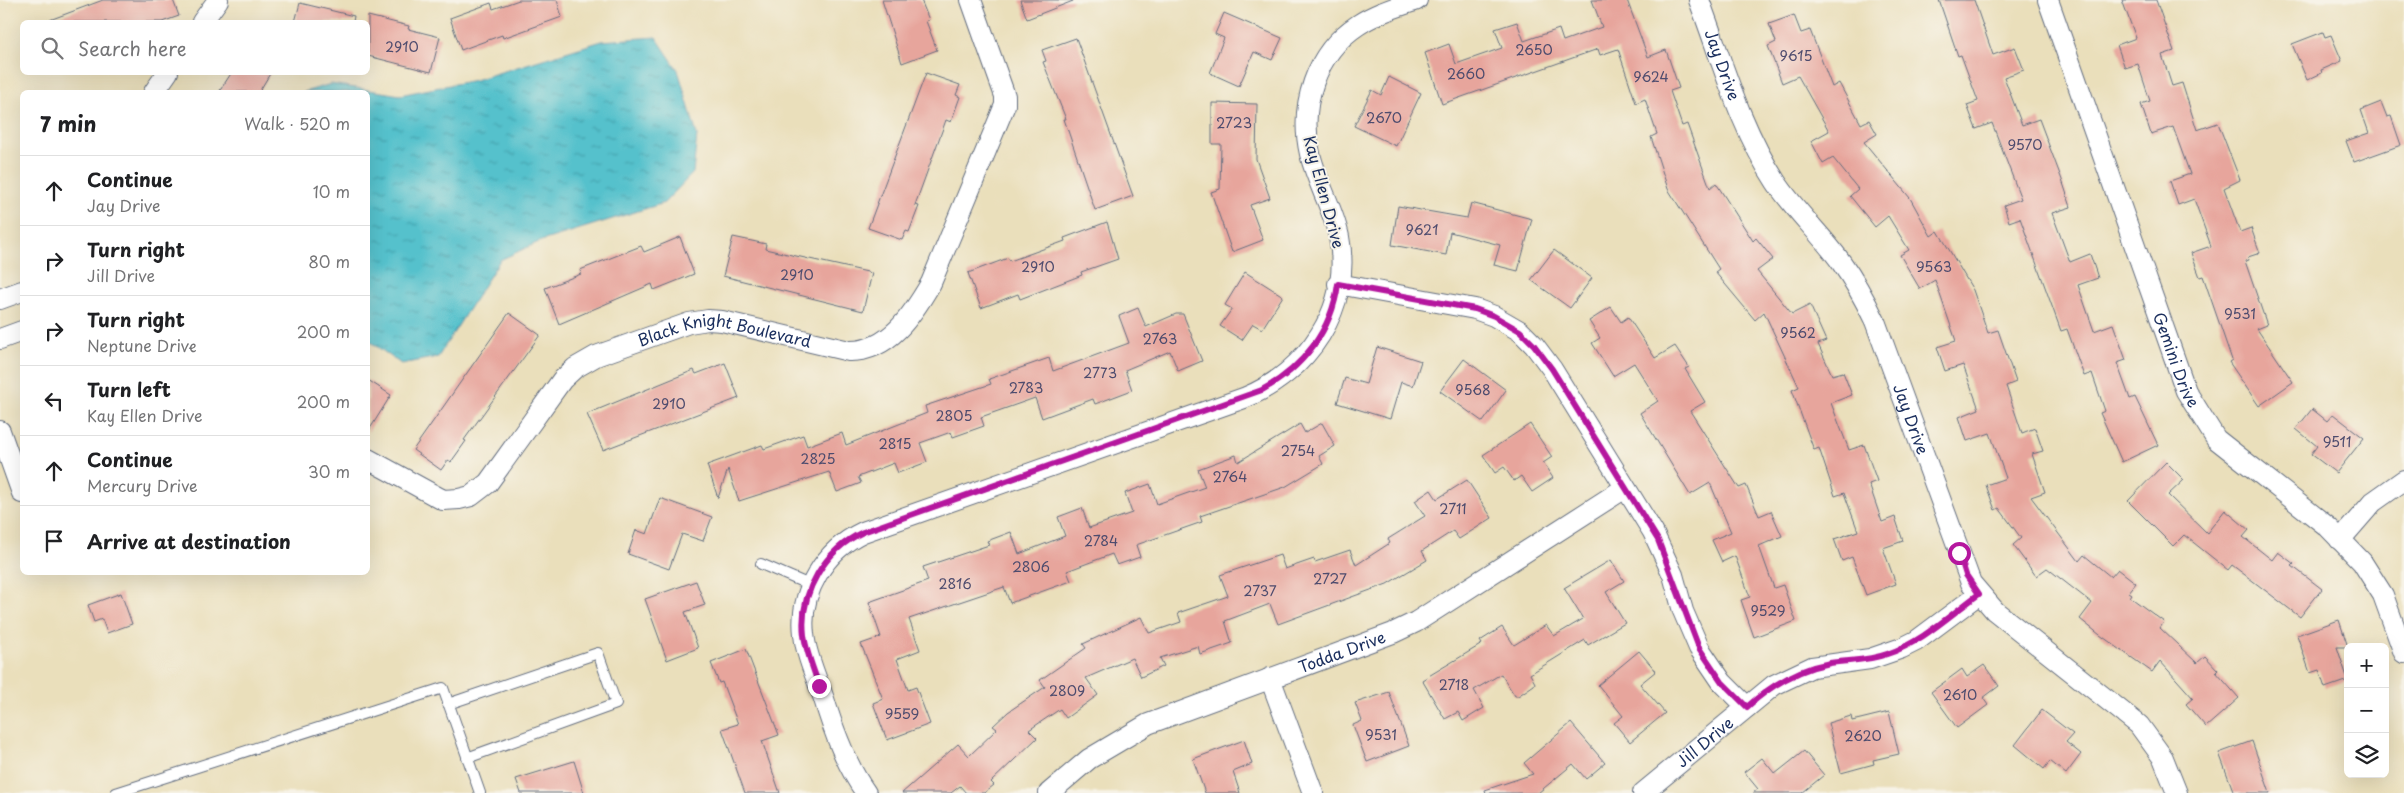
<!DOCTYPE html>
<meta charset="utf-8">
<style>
body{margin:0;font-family:"Playpen Sans",sans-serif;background:#f6f6f6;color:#202124}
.controls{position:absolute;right:15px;bottom:15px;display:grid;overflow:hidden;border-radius:8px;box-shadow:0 5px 20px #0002}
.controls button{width:45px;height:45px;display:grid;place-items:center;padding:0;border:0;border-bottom:1px solid #e0e0e0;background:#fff;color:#202124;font:25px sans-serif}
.stop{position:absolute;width:15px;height:15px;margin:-11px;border:4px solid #b5179e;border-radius:50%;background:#fff}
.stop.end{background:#b5179e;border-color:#fff;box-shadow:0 1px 5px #0008}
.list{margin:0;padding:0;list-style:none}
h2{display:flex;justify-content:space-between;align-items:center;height:65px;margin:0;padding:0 20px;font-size:21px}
h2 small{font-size:16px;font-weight:400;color:#757577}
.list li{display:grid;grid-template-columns:32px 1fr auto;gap:15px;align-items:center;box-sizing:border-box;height:70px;padding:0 20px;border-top:1px solid #e0e0e0}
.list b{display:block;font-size:19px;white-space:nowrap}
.list p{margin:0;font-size:16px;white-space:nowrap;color:#757577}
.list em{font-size:16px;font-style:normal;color:#757577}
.icon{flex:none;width:28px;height:28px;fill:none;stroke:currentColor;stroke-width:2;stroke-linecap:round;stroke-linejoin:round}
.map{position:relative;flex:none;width:2404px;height:793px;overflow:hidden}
.search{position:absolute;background:#fff;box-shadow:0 5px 20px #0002;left:20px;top:20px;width:350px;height:55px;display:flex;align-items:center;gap:12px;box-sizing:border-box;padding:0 18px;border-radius:8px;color:#757577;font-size:19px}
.panel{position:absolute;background:#fff;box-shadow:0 5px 20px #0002;left:20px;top:90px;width:350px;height:485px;border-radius:8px}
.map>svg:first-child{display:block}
.water{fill:url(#water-ripples);stroke:#387895}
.building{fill:#e7a59c}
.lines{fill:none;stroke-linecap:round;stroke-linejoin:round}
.lane-casing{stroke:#636d7f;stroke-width:12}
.street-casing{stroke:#636d7f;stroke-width:22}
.lane{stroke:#fff;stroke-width:10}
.street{stroke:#fff;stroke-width:20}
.route{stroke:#b5179e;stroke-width:6}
.labels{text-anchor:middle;stroke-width:4;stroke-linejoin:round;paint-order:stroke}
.number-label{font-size:14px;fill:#4e4c6e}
.street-label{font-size:16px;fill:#1b2f5e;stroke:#f7f3e8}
</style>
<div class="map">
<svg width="2404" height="793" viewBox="0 0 2404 793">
<defs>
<pattern id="water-ripples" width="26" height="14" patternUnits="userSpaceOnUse" patternTransform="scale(1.25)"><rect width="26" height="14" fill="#54c1cc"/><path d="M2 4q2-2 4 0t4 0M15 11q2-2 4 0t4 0" fill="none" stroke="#459da9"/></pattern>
</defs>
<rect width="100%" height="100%" fill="#f7f3e8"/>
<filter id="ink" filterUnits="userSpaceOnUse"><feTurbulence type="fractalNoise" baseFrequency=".02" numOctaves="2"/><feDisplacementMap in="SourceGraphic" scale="10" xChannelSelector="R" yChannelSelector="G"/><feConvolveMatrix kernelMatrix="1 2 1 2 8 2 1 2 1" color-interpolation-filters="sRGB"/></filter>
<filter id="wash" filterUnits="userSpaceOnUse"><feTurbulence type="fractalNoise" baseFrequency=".0096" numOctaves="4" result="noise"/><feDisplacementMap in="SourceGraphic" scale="20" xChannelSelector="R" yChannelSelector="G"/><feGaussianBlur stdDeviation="1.12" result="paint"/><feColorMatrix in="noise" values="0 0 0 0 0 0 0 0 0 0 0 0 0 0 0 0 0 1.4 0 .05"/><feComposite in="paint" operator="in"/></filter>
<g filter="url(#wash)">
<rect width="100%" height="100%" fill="#eadfbb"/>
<path class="water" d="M656,37L678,70L697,135L693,173L664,203L541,241L500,260L438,357L401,364L368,340V92H304L331,84L400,95L475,80L602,41Z"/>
<g id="blocks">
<path class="building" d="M103,0H173L179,16L162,22H47V21Z
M519,0H557L562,17L503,38L502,35L461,50L450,18L491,3L493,9Z
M882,0H921L929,20L926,21L937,50L902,63Z
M1020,0H1073V1L1027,19Z
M1592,0H1627L1648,57L1666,50L1679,88L1670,91L1682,126L1687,124L1710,188L1716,183L1753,241L1756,238L1773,259L1757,271L1792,314L1810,305L1826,341L1818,344L1832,375L1843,372L1852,395L1831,403L1849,450L1864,445L1877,481L1869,484L1882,522L1895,517L1903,541L1883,548L1896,584L1866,595L1852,557L1842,561L1834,539L1858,531L1844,493L1835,496L1819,448L1814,450L1792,390L1799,387L1764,312L1755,320L1715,272L1719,269L1668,189L1651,137L1657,134L1645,99L1636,103L1618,49L1600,55L1598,49L1442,104L1425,53L1449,44L1456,64L1502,48L1495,29L1517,22L1524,41L1559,29L1563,41L1602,27Z
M1939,0H1974L1993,55L2015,47L2024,70L2004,77L2022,125L2039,119L2062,180L2071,207L2052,213L2070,262L2090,254L2098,278L2078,285L2094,331L2113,324L2126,360L2117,363L2130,399L2135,397L2158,445L2122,462L2100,413L2105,411L2092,373L2084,376L2067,329L2061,331L2020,218L2009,222L2004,205L2021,199L1992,123L1976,129L1967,105L1978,101L1961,55L1958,56Z
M2122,0H2156L2174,51L2162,55L2172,86L2182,83L2197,130L2218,123L2240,180L2224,188L2240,232L2251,228L2260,253L2248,257L2249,260L2245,261L2267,325L2257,329L2293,382L2259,406L2229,362L2232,360L2203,276L2200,277L2191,253L2211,246L2194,199L2178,205L2170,181L2190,174L2173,127L2151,134L2141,104L2150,101L2138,64L2125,68L2117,45L2136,38Z
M300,3L354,16L353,22H295Z
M1224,13L1282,38L1272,60L1254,52L1239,86L1210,73L1224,38L1215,34Z
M1794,15L1801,33L1810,30L1832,87L1839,83L1861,124L1869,120L1877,134L1864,142L1910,198L1931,236L1938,231L1973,290L1988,333L1998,330L2016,382L2006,386L2022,433L2035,428L2043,451L2032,454L2045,492L2031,497L2079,561L2084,555L2111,577L2118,569L2136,583L2129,592L2132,594L2130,597L2164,622L2160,628L2197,663L2205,656L2218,670L2216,672L2239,698L2206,727L2186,704L2193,698L2160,661L2152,672L2100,635L2080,619L2092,603L2047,568L2036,576L2013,545L2021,538L1999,508L1995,510L1986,485L2006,478L1990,433L1967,441L1959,417L1979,409L1963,365L1945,371L1937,347L1956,341L1935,280L1920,289L1900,255L1909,250L1888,216L1875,227L1850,196L1858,189L1833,158L1823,164L1811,141L1829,131L1798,76L1782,83L1768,46L1776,42L1769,24Z
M368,16L409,26L408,29L440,37L431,72L368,56Z
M2323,32L2325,37L2331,35L2342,61L2321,70L2322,73L2307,80L2292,44Z
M1076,38L1133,196L1095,210L1064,119H1066L1043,62L1046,61L1042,50Z
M232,72H271L259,92H219Z
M926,73L960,85L956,95L960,97L951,122L946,120L915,205L919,206L909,232L906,231L902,240L868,228Z
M1389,77L1421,93L1396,146L1354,126L1372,90L1381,95Z
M2381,102L2387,117L2391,116L2401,145L2354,162L2346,141L2369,133L2361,110Z
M1212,103L1257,104L1256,159L1270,198L1250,205L1263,240L1232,252L1211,192L1220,189L1221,144H1212Z
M1471,203L1532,219L1518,271L1494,265L1500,245L1450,232L1446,255L1392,245L1398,206L1467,218Z
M1107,222L1118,259L1081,272L1082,275L1020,299L1018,294L981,308L968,273L1008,258L1010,261L1065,241L1064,238Z
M680,237L694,274L654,290L652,284L559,324L545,288L581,274L580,270L641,246L644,252Z
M733,237L766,244L765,249L872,273L863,311L723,276Z
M1554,250L1592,278L1570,308L1531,280Z
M1245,272L1283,296L1262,329L1253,324L1242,340L1220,326L1232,309L1225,305Z
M1611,307L1621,322L1628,317L1655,358L1675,346L1689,367L1685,369L1705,402L1690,411L1739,488L1746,485L1759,516L1771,511L1782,536L1759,546L1774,588L1783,585L1796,621L1754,637L1741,600L1750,597L1735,556L1722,562L1712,540L1731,532L1710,483L1690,495L1640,413L1658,401L1634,363L1613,376L1592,343L1600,338L1589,321Z
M1138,308L1146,327L1176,314H1183L1202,361L1178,371L1170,351L1125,370L1132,390L1095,404L1093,399L1042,418L1035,398L981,417L984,426L953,437L951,432L920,443L927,462L898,473L894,463L858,477L861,483L837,492L829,472L739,501L728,469L718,498L707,465L762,445L764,449L803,435L807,446L842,433L846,445L927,413L925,406L991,384L989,379L1049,358L1053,371L1129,343L1119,316Z
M509,313L540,335L464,440L466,441L451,462L448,460L441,470L413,450Z
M1377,347L1421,361L1413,386L1401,382L1390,419L1337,403L1345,378L1366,384Z
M1464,359L1506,390L1483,422L1440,391Z
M725,363L739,398L603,450L587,414L694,370L696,374Z
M368,380L391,395L368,432Z
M2312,409L2327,421L2333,414L2364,438L2336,473L2311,454L2317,446L2296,429Z
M1322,423L1335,446L1319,456L1323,464L1285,487L1200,516L1202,522L1136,545L1140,557L1117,565L1112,554L1067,571L1071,581L1010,603L1004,587L909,619L920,650L897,659L908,690L916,687L930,724L887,740L873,703L883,699L861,644L881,637L869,602L928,581L923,567L989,545L987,541L1011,532L1019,554L1065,536L1058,517L1082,508L1089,528L1132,513L1125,493L1150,484L1157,504L1205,487L1198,469L1236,455L1238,462L1300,424L1305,433Z
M1530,424L1552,457L1543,463L1553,478L1532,492L1521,476L1514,481L1504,467L1495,473L1483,455Z
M2166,462L2184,480L2168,495L2207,533L2225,510L2249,530L2243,537L2272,560L2278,552L2294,564L2292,566L2322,589L2300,617L2232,565L2228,570L2184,535L2173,546L2128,501Z
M1467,480L1492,518L1459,539L1453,531L1422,551L1427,560L1387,584L1278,624L1270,604L1225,621L1232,643L1200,654L1198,646L1160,658L1164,666L1141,677L1132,658L1086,678L1098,695L1066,718L1060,709L1029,730L1037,738L991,782L994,785L984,793H966L960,786L951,793H902L958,744L969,756L997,729L993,726L1008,712L1045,687L1040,680L1086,648L1083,644L1141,617L1149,633L1181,622L1178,613L1228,596L1220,575L1280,555L1285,569L1314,559L1315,562L1350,550L1356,565L1390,543L1388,539L1425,516L1415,501L1431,490L1437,499Z
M660,498L712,517L703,541L682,534L669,569L628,554L636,530L647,534Z
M1611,560L1624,581L1606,592L1625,623L1588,645L1585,640L1530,674L1535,683L1534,685L1518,696H1515L1501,674L1474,690L1484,708L1463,721L1458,712L1445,719L1422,680L1482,644L1480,641L1502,627L1514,645L1546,625L1554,636L1583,619L1564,588Z
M696,581L705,605L685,612L698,648L667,660L645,599Z
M121,593L132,624L107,633L102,619L94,622L88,605Z
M2339,620L2348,647H2337L2348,680L2325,688L2319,670L2310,673L2297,635Z
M746,649L779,735L762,741L780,793H745L722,729L738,724L722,682L719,683L711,663Z
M1639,651L1656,671L1640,684L1665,713L1630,742L1614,723L1623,716L1598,685Z
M1984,665L1999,686L1983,698L1988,705L1957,728L1931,692L1962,669L1967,677Z
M1389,692L1409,746L1367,762L1353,725L1362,721L1355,703Z
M2042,710L2073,734L2066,742L2081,754L2066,774L2050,761L2044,769L2015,745Z
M1889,712L1899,754L1873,760L1874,764L1841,773L1828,723L1851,716L1852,721Z
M1571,723L1605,763L1586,779L1573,764L1538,793H1486L1485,790L1533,774L1524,763Z
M1244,740L1252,764L1233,772L1240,793H1205L1193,759Z
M2252,741L2270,793H2234L2219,753Z
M1804,751L1824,775L1802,793H1753L1758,789L1744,772L1762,758L1775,774Z
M574,761L584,793H521L516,779Z"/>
</g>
</g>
<g filter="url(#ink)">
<use href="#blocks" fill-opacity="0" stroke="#636d7f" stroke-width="1"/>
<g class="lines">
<defs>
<path id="lane" d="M761,564L812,586
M448,704L598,653L616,704L467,758
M116,793L443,688L480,793"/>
<g id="street">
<path id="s1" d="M1699,0C1722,61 1740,127 1776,182C1795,211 1821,234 1841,262C1854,280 1865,300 1875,321L1971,583L1995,611L2139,725L2163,758L2177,793"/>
<path id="s2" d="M2048,0L2186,391L2216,439L2328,527L2362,562L2383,595L2404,653"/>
<path d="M202,22L218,0"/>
<path d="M154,92L168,72"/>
<path d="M1338,284L1475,309L1494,316L1520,331L1534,345L1552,369L1653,532L1673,575L1683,611L1699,648L1722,682L1747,707"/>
<path d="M0,299L22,291"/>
<path d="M0,339L22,331"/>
<path d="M0,431L22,493"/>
<path id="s3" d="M368,459L443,500L459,499L471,496L488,483L562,380L575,368L596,356L689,323L708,320L722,321L849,351C889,352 913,314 931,283L1005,105V96L971,0"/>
<path d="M2340,540L2373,502L2404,480"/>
<path d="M1270,678L1313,793"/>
<path d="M866,793C846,765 834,732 824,699C817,679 806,656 804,634C799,592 825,550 863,532L1244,398C1307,373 1353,307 1339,237C1333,208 1317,183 1310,154C1299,106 1315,53 1358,25C1376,13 1397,7 1417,0"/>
<path id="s4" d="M1049,793L1089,759L1148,724L1393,633L1416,622L1625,488"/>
<path id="s5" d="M1643,793L1774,685L1812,667L1870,659L1902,648L1916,641L1979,594"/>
</g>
</defs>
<use href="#lane" class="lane-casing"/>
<use href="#street" class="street-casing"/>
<use href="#lane" class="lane"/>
<use href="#street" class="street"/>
</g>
</g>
<g class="lines" filter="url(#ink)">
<path class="route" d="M819,686C814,670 806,652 804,635C799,592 825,550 863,532L1262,390C1303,368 1332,330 1338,284L1475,309L1494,316L1520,331L1534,345L1552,369L1658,540L1699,648L1722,682L1747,707C1771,685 1798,669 1830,663C1849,660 1868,661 1887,654C1921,643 1950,615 1979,594L1966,575L1959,553"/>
</g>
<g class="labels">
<g class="number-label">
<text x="402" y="52">2910</text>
<text x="1534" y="55">2650</text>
<text x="1796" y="61">9615</text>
<text x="1466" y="79">2660</text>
<text x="1651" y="82">9624</text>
<text x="1384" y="123">2670</text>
<text x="1234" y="128">2723</text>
<text x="2025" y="150">9570</text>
<text x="1422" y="235">9621</text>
<text x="1038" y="272">2910</text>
<text x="1934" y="272">9563</text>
<text x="797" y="280">2910</text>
<text x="2240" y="319">9531</text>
<text x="1798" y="338">9562</text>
<text x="1160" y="344">2763</text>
<text x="1100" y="378">2773</text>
<text x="1026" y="393">2783</text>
<text x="1473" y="395">9568</text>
<text x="669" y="409">2910</text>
<text x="954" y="421">2805</text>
<text x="2337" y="447">9511</text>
<text x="895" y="449">2815</text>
<text x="1298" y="456">2754</text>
<text x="818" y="464">2825</text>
<text x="1230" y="482">2764</text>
<text x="1453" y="514">2711</text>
<text x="1101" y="546">2784</text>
<text x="1031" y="572">2806</text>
<text x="1330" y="584">2727</text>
<text x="955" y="589">2816</text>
<text x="1260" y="596">2737</text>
<text x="1768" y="616">9529</text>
<text x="1454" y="690">2718</text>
<text x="1067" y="696">2809</text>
<text x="1960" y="700">2610</text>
<text x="902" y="719">9559</text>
<text x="1381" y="740">9531</text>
<text x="1863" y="741">2620</text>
</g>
<g class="street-label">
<text dy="6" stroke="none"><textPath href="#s1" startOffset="69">Jay Drive</textPath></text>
<text transform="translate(1324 192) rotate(75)" y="6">Kay Ellen Drive</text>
<text dy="6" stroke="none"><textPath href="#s3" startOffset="438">Black Knight Boulevard</textPath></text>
<text dy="6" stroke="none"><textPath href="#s2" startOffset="382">Gemini Drive</textPath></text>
<text dy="6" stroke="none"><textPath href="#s1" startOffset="474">Jay Drive</textPath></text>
<text dy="6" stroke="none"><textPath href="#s4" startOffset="328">Todda Drive</textPath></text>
<text dy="6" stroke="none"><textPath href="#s5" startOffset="80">Jill Drive</textPath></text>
</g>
</g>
</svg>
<div class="controls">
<button>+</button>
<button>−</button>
<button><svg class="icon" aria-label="layers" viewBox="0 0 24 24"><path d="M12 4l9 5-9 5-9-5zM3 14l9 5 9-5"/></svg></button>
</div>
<div class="stop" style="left:1959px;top:553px"></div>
<div class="stop end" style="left:819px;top:686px"></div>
<div class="search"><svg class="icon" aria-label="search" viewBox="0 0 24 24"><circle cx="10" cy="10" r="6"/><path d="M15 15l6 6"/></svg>Search here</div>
<section class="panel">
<h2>7 min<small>Walk · 520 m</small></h2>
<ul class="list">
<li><svg class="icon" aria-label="ahead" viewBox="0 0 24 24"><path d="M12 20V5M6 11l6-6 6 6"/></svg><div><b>Continue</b><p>Jay Drive</p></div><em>10 m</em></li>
<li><svg class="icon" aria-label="right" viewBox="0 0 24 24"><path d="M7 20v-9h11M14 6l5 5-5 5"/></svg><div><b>Turn right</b><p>Jill Drive</p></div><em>80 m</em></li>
<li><svg class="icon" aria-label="right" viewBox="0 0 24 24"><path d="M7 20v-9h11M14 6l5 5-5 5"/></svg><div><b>Turn right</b><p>Neptune Drive</p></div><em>200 m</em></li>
<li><svg class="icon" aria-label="left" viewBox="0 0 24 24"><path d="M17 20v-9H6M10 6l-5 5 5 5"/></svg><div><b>Turn left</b><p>Kay Ellen Drive</p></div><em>200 m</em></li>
<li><svg class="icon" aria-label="ahead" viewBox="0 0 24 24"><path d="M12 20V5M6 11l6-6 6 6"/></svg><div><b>Continue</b><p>Mercury Drive</p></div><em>30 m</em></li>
<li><svg class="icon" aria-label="arrive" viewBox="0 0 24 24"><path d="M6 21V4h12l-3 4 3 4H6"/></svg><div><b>Arrive at destination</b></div></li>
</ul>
</section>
</div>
